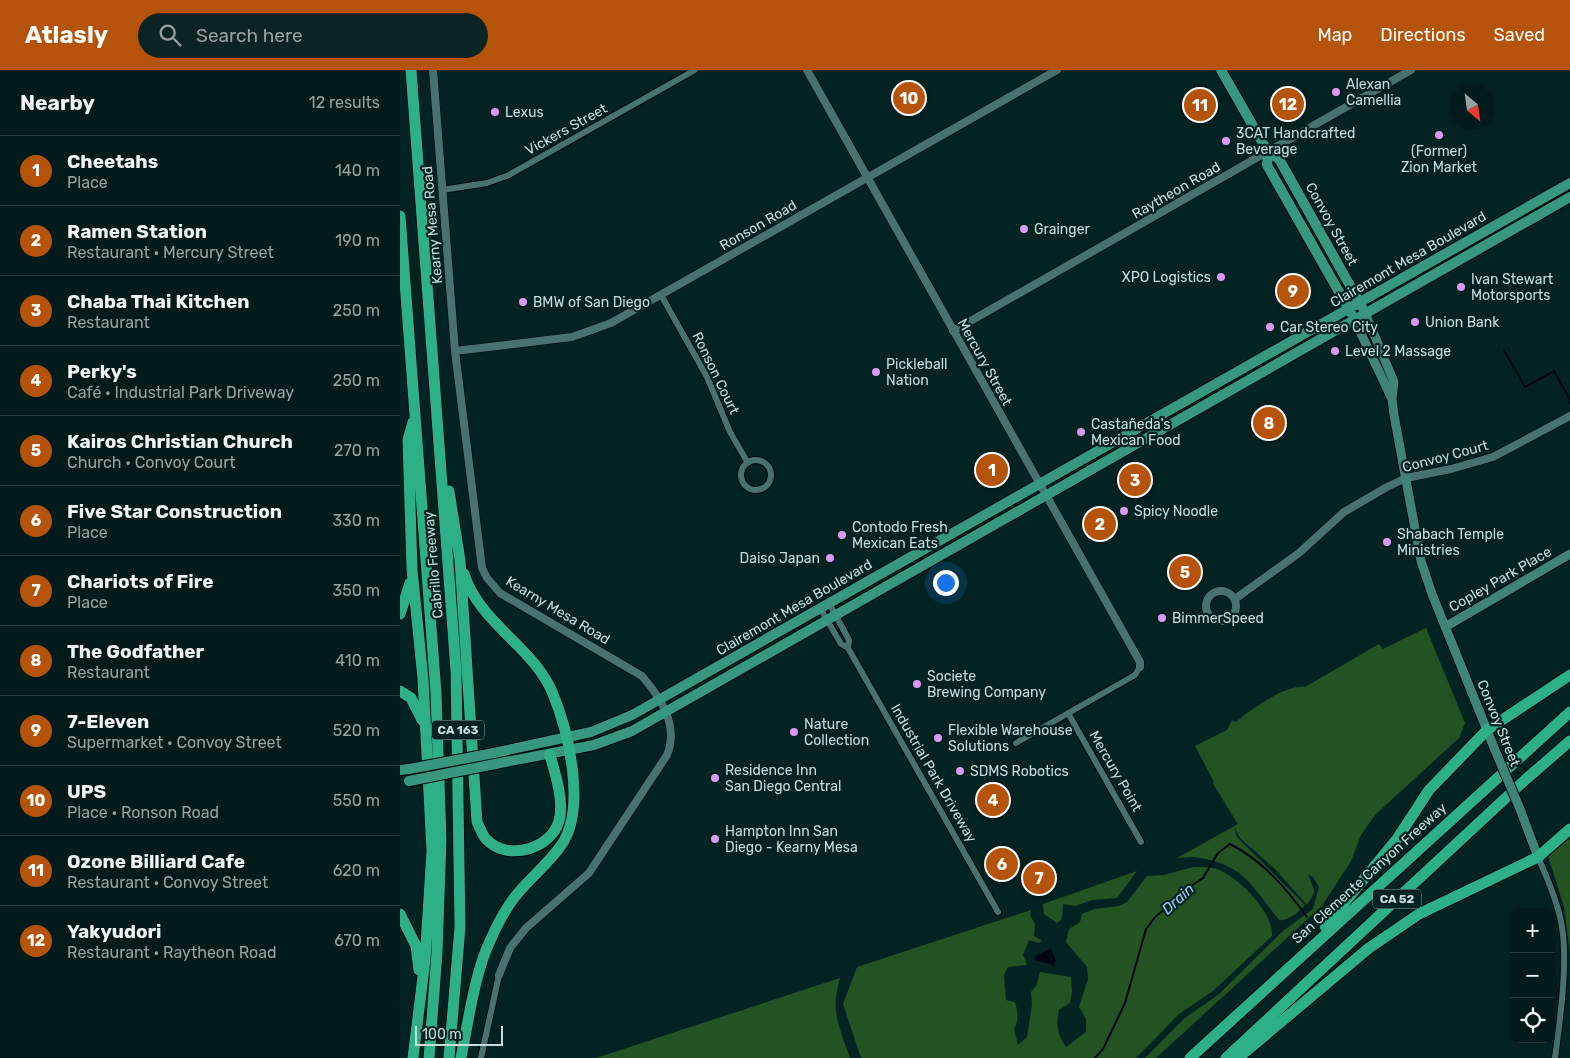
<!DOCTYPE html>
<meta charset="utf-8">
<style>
body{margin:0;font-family:Rubik,sans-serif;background:#0c2323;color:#f1f3f6}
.controls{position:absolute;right:15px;bottom:15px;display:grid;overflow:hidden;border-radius:10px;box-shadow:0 2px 8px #0003}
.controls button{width:45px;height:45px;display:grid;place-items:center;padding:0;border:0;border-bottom:1px solid #233839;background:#021a1a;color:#f1f3f6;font:25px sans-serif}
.compass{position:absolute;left:1050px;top:15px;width:45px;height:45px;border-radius:50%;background:#021a1a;box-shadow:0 2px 8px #0003;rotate:151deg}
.scale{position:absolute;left:15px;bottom:12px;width:88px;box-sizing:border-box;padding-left:5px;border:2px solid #c7dddc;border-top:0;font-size:14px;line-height:18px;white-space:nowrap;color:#c7dddc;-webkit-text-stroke:4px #032322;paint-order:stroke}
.you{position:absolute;left:545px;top:512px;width:18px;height:18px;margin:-12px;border:4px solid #fff;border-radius:50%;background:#1a73e8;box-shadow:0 0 0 8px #1a73e833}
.badge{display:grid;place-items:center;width:32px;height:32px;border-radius:50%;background:#b45309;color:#fff;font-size:16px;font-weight:700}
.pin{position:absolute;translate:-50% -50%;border:2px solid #fff;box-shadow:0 1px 5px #0006}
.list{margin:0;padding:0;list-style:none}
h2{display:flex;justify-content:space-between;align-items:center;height:65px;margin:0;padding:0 20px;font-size:21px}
h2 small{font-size:16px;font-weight:400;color:#96a1a2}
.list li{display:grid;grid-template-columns:32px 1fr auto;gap:15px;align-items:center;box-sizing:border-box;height:70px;padding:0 20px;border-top:1px solid #233839}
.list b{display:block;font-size:19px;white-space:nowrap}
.list p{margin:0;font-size:16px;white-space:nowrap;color:#96a1a2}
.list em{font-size:16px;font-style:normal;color:#96a1a2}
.icon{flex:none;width:28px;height:28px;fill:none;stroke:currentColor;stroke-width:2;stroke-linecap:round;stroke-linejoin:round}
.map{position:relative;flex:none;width:1170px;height:988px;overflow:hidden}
header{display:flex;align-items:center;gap:30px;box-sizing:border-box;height:70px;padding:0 25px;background:#b45309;color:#fff}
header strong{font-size:24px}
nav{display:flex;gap:28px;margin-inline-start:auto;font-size:18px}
.search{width:350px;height:45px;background:#0c2323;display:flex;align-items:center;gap:12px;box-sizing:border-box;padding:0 18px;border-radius:28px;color:#96a1a2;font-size:19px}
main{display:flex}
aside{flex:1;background:#021a1a}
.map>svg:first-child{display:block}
.green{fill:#235223}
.water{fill:#000614}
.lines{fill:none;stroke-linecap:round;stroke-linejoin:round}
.stream{stroke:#000614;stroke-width:2}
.minor-casing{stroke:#000b0b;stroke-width:8}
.tertiary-casing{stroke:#000b0b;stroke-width:9}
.secondary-casing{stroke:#000b0b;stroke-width:11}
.primary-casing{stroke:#000b0b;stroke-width:12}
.motorway-casing{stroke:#000b0b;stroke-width:13}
.minor{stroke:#487270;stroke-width:6}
.tertiary{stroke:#487270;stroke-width:8}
.secondary{stroke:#408478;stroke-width:9}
.primary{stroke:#38977f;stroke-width:10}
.motorway{stroke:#2daf89;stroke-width:11}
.secondary-bridge-casing{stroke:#000b0b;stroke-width:11;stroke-linecap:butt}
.primary-bridge-casing{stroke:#000b0b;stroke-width:12;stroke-linecap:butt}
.secondary-bridge{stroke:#408478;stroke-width:9}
.primary-bridge{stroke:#38977f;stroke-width:10}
.poi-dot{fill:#dc99f4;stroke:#032322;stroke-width:2}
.labels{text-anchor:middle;stroke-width:4.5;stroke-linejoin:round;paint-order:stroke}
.shield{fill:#032322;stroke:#8ca5a4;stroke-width:1}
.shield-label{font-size:12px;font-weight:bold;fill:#c7dddc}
.poi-label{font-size:14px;fill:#c7dddc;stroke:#032322;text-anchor:start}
.street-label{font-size:14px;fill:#c7dddc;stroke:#032322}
.water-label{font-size:15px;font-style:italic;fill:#97cbf4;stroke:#032322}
</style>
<header>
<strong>Atlasly</strong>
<div class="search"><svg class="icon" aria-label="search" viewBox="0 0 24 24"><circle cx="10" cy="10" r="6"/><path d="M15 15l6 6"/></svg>Search here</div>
<nav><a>Map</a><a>Directions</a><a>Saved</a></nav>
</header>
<main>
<aside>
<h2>Nearby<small>12 results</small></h2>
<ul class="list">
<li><span class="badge">1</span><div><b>Cheetahs</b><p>Place</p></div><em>140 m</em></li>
<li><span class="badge">2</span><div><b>Ramen Station</b><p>Restaurant · Mercury Street</p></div><em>190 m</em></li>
<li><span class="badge">3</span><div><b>Chaba Thai Kitchen</b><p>Restaurant</p></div><em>250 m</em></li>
<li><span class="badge">4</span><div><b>Perky's</b><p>Café · Industrial Park Driveway</p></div><em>250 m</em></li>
<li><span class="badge">5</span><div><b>Kairos Christian Church</b><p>Church · Convoy Court</p></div><em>270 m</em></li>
<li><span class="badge">6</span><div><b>Five Star Construction</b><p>Place</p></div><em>330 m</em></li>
<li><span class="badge">7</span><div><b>Chariots of Fire</b><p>Place</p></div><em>350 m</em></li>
<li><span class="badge">8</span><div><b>The Godfather</b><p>Restaurant</p></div><em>410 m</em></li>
<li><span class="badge">9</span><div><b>7-Eleven</b><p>Supermarket · Convoy Street</p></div><em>520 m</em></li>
<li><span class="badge">10</span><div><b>UPS</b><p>Place · Ronson Road</p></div><em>550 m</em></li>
<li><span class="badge">11</span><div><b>Ozone Billiard Cafe</b><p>Restaurant · Convoy Street</p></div><em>620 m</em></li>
<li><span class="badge">12</span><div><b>Yakyudori</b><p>Restaurant · Raytheon Road</p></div><em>670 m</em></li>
</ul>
</aside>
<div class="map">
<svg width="1170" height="988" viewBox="0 0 1170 988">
<rect width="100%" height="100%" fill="#032322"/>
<path class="green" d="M1026,558L1065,653L1059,668L976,744L961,765L951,791L922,836L756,988H745L785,948L819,924L884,860L913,839L919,817L913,807L909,805C912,823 920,814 907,835L876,800L840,768L834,757L837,767L905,835C899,842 888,851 879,850C854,819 845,795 800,788C793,786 784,788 777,788L838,754L813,714L814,712L795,676L827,660L832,650L836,652C850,640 886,614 905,617L979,574L983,579Z
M1170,768V883L1164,837L1148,786Z
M793,797C801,797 810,797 817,799C838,807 874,842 872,866L813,921L779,944L736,988H461L443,934L457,897L631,840L630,845L635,854L634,866L641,870L640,873L629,870L623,885L627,895L608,897L604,905L606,930L615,932C618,942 619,950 614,959L618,975L627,967L632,935L631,922L637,914L640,902L671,907L672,922L670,933L659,940C656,955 657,964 666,977L686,962V949L679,937L688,909L687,897L666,872L669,859L680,852L682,844L694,839L719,836L727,832L747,806L764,805Z
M737,801L717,828L692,830L675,836L663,834L662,849L657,853L644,844L643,834Z
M440,908C430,943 439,955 450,988H196Z"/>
<path class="water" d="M651,879L656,891L653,895L634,890L637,885Z"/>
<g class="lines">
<path class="stream" d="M1104,280L1125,317L1154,301L1170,329
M1169,333L1170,332
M695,988L703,979L725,933L746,859L756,846L773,833L785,820L803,808L818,783L830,774C862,790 886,818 907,847"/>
<defs>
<path id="minor" d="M42,120L87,113L109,105L295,0
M261,225L307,307L330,362L348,393
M341 405a15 15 0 1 1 30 0a15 15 0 1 1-30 0Z
M429,533L449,570L448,578
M420,538L441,574L448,578L598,842
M668,643L741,772
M616,673L735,605L740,597
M1138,787C1148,810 1158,833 1162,857C1168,893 1160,951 1155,988
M81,988L99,905"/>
<path id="tertiary" d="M33,0L55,281L82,498L87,508L100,523L242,606C261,628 279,656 267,685L189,803L126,858L110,878L99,905
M407,0L740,592V597
M553,261L1011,0
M55,281L172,267L211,253L657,0
M806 536a15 15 0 1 1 30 0a15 15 0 1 1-30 0Z
M835,529L899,483L944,442L987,417L1006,408L1051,399L1093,387L1170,346"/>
<path id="secondary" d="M966,245L994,312L992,329L994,345L1021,491L1032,524L1095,680
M955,251L992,329
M1045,557L1170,484
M1120,739L1138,787"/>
<path id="primary" d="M821,0L868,82L879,89L962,237
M868,82L867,95L951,243
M94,683L191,662L232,645L1170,113
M95,694L194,675L232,661L1170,127
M0,700L9,699"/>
<path id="motorway" d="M11,0L56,601L60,857L49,988
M0,146L36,623L41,770L37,883L29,988
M49,421L60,490L77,752C80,757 82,765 86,769C108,793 156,778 160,746C163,727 155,703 150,685
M0,544L10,513
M0,621L11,628L22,650
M0,844L16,876L19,900
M925,856L997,769L1029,720L1087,660L1170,605
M13,988L25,890L32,781L23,609L12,499L8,370L13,352
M61,988C68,953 75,902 90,871C96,857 105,840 114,828C128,809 149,794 162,774C186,738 169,663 153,624C134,577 80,554 64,504
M790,988L1170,642
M826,988L1125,710L1170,671
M838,988L969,878L1019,844L1138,787L1170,759"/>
</defs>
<use href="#minor" class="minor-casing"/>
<use href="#tertiary" class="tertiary-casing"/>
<use href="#secondary" class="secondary-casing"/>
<use href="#primary" class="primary-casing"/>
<use href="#motorway" class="motorway-casing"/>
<use href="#minor" class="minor"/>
<use href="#tertiary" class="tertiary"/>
<use href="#secondary" class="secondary"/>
<use href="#primary" class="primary"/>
<use href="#motorway" class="motorway"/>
<defs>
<path id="secondary-bridge" d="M1095,680L1120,739"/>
<path id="primary-bridge" d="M9,699L94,683
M9,711L95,694"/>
</defs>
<use href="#secondary-bridge" class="secondary-bridge-casing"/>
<use href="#primary-bridge" class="primary-bridge-casing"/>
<use href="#secondary-bridge" class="secondary-bridge"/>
<use href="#primary-bridge" class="primary-bridge"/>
</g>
<g class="poi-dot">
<circle cx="936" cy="22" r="5"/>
<circle cx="95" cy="42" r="5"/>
<circle cx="1039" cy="65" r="5"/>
<circle cx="826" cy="71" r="5"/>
<circle cx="624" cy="159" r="5"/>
<circle cx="821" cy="207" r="5"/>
<circle cx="1061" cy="217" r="5"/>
<circle cx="123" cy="232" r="5"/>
<circle cx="1015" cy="252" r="5"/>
<circle cx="870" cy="257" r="5"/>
<circle cx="935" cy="281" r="5"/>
<circle cx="476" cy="302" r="5"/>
<circle cx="681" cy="362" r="5"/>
<circle cx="724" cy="441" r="5"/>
<circle cx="442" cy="465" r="5"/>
<circle cx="987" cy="472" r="5"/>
<circle cx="430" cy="488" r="5"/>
<circle cx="762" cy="548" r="5"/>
<circle cx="517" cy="614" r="5"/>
<circle cx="394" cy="662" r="5"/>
<circle cx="538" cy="668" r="5"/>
<circle cx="560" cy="701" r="5"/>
<circle cx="315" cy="708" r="5"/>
<circle cx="315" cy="769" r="5"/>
</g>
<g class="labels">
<g class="shield">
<rect x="32" y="650.5" width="52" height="19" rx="4"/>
<rect x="973" y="819.5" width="48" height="19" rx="4"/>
</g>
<g class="shield-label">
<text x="58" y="664">CA 163</text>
<text x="997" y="833">CA 52</text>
</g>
<g class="poi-label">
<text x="946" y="19">Alexan<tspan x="946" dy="16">Camellia</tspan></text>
<text x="105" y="47">Lexus</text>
<text x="836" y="68">3CAT Handcrafted<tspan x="836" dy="16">Beverage</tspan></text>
<text x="1039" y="86" text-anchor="middle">(Former)<tspan x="1039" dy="16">Zion Market</tspan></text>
<text x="634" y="164">Grainger</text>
<text x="811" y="212" text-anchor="end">XPO Logistics</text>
<text x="1071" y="214">Ivan Stewart<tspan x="1071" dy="16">Motorsports</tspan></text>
<text x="133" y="237">BMW of San Diego</text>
<text x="1025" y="257">Union Bank</text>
<text x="880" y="262">Car Stereo City</text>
<text x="945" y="286">Level 2 Massage</text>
<text x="486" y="299">Pickleball<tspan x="486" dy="16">Nation</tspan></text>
<text x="691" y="359">Castañeda's<tspan x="691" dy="16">Mexican Food</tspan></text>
<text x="734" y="446">Spicy Noodle</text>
<text x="452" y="462">Contodo Fresh<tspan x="452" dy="16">Mexican Eats</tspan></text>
<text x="997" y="469">Shabach Temple<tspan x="997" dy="16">Ministries</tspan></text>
<text x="420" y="493" text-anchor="end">Daiso Japan</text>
<text x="772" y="553">BimmerSpeed</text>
<text x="527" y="611">Societe<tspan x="527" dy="16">Brewing Company</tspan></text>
<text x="404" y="659">Nature<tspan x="404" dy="16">Collection</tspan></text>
<text x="548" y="665">Flexible Warehouse<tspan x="548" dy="16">Solutions</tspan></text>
<text x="325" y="705">Residence Inn<tspan x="325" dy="16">San Diego Central</tspan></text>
<text x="570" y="706">SDMS Robotics</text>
<text x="325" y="766">Hampton Inn San<tspan x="325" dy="16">Diego - Kearny Mesa</tspan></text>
</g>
<g class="street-label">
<text transform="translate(166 59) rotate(-29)" y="5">Vickers Street</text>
<text transform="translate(776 120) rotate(-30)" y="5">Raytheon Road</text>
<text transform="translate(932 154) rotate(61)" y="5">Convoy Street</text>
<text transform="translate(32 155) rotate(-95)" y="5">Kearny Mesa Road</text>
<text transform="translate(358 155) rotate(-30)" y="5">Ronson Road</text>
<text transform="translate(1008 189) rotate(-30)" y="5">Clairemont Mesa Boulevard</text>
<text transform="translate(585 292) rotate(61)" y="5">Mercury Street</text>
<text transform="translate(316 303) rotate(64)" y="5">Ronson Court</text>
<text transform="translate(1045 386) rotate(-15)" y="5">Convoy Court</text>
<text transform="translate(33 495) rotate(-95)" y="5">Cabrillo Freeway</text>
<text transform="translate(1100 509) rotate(-30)" y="5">Copley Park Place</text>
<text transform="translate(394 537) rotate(-30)" y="5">Clairemont Mesa Boulevard</text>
<text transform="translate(158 540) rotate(31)" y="5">Kearny Mesa Road</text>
<text transform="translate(1099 653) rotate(68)" y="5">Convoy Street</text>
<text transform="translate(716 701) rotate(60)" y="5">Mercury Point</text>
<text transform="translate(534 703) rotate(60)" y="5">Industrial Park Driveway</text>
<text transform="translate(969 803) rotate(-42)" y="5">San Clemente Canyon Freeway</text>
</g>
<g class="water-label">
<text transform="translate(778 829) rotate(-42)" y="5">Drain</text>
</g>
</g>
</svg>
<div class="controls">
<button>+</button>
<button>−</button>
<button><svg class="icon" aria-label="locate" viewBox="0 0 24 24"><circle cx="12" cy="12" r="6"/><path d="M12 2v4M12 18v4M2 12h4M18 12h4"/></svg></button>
</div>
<svg class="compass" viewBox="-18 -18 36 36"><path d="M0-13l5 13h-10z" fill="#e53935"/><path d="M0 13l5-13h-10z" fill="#96a1a2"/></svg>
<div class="scale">100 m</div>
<div class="you"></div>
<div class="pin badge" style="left:592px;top:400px">1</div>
<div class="pin badge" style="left:700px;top:454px">2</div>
<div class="pin badge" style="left:735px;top:410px">3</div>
<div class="pin badge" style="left:593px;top:730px">4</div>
<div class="pin badge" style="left:785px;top:502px">5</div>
<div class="pin badge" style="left:602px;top:794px">6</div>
<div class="pin badge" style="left:639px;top:808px">7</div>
<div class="pin badge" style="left:869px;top:353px">8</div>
<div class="pin badge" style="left:893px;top:221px">9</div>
<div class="pin badge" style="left:509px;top:28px">10</div>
<div class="pin badge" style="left:800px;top:35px">11</div>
<div class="pin badge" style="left:888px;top:34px">12</div>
</div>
</main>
